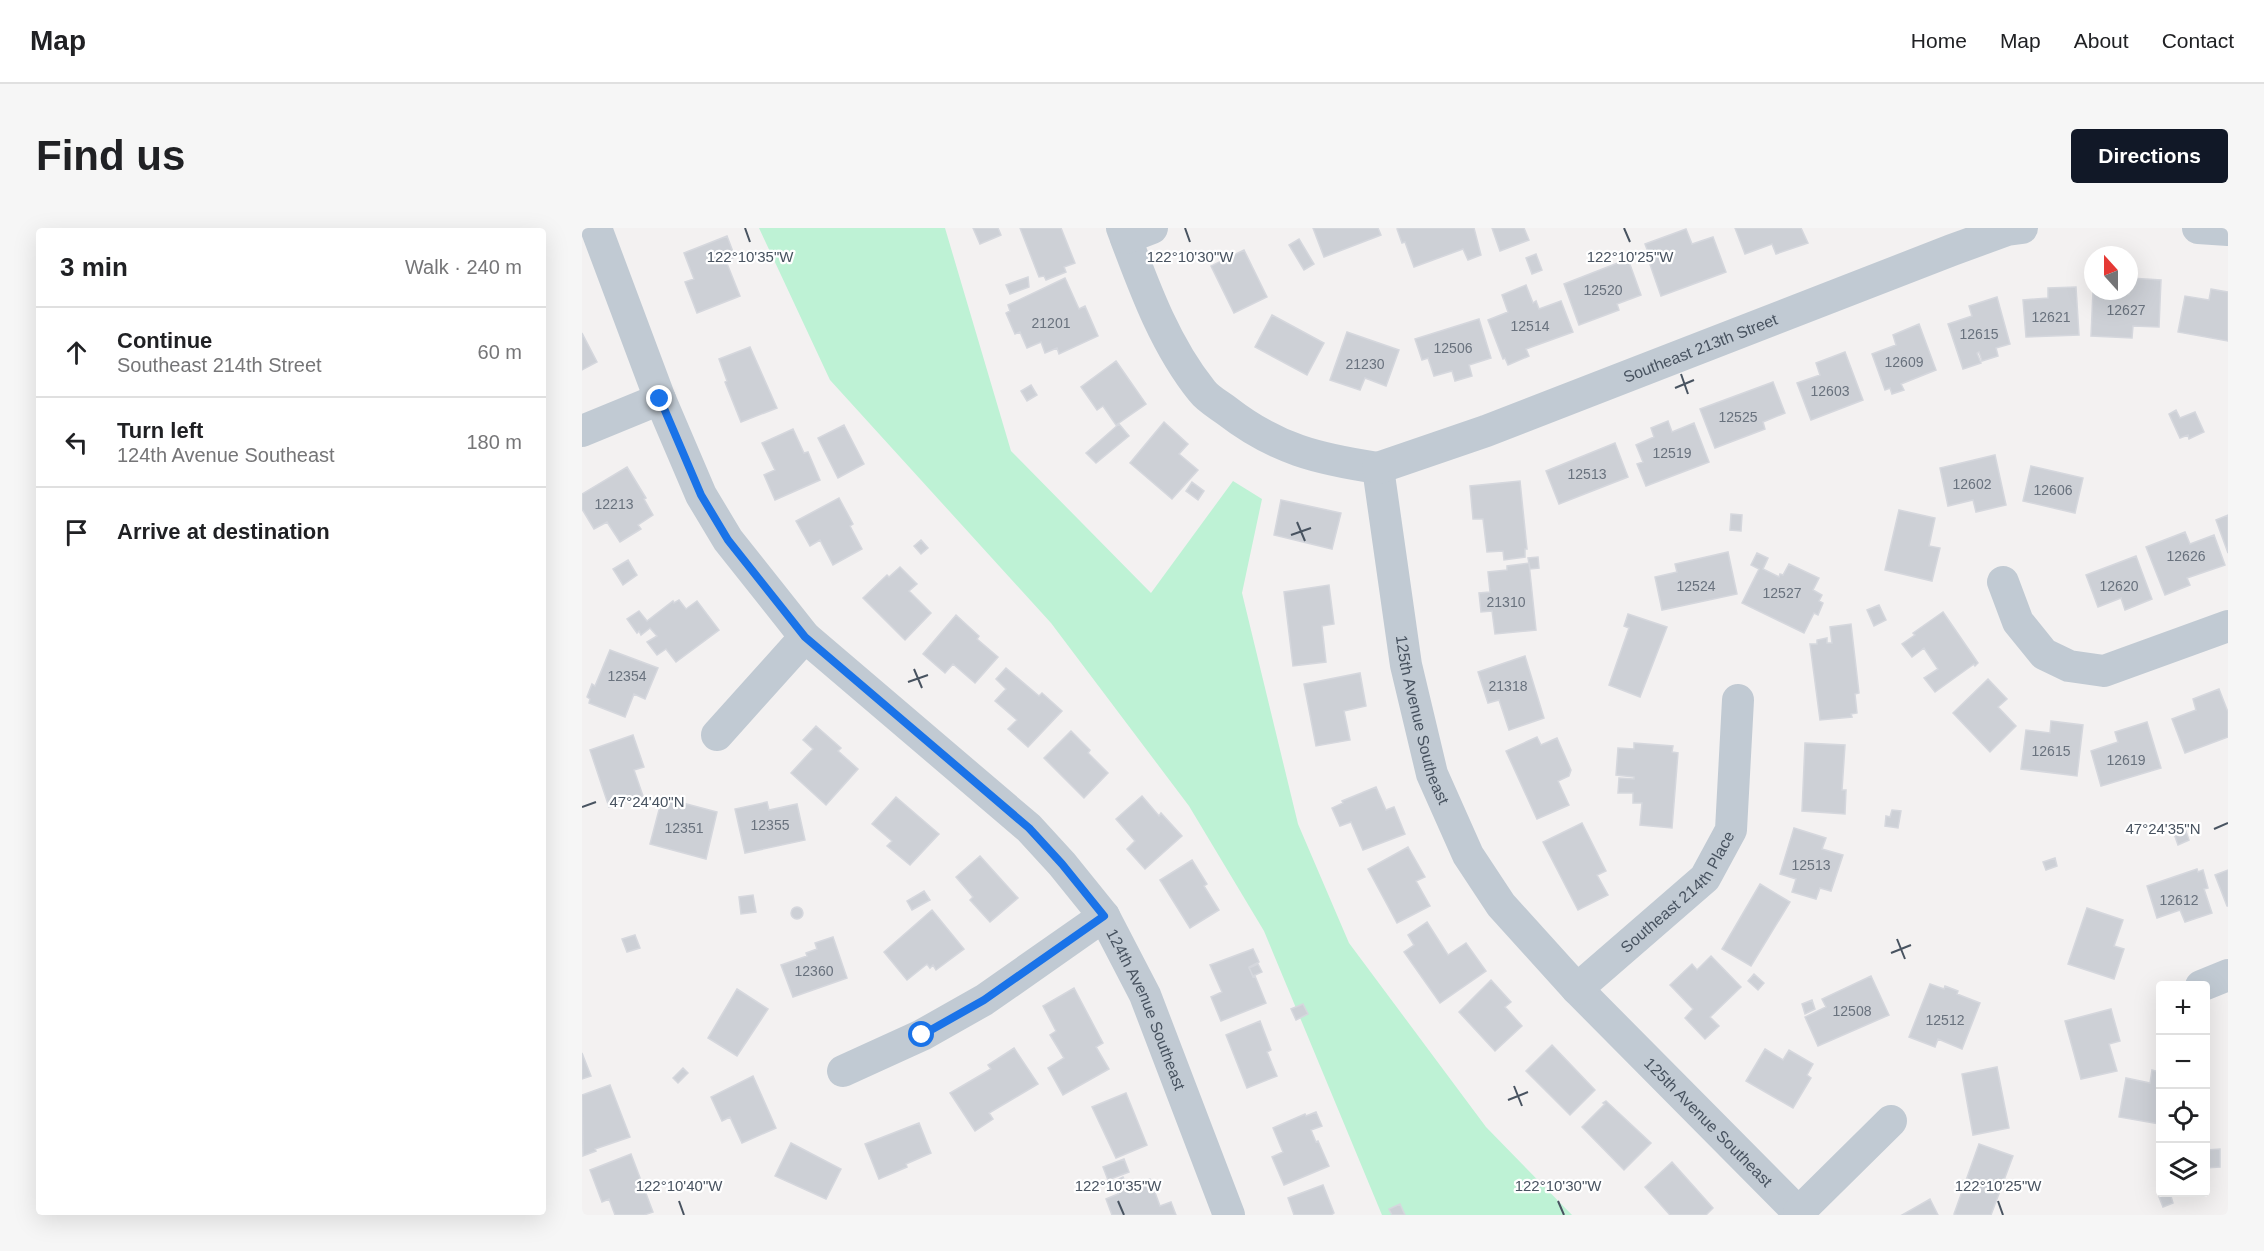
<!DOCTYPE html>
<meta charset="utf-8">
<style>
body{margin:0;font-family:Arial,sans-serif;background:#f6f6f6;color:#202124}
.controls{position:absolute;right:18px;bottom:18px;display:grid;overflow:hidden;border-radius:6px;box-shadow:0 6px 24px #0002}
.controls button{width:54px;height:54px;display:grid;place-items:center;padding:0;border:0;border-bottom:2px solid #e0e0e0;background:#fff;color:#202124;font:30px sans-serif}
.compass{position:absolute;left:1502px;top:18px;width:54px;height:54px;border-radius:50%;background:#fff;box-shadow:0 6px 24px #0002;rotate:339deg}
.stop{position:absolute;width:18px;height:18px;margin:-14px;border:4px solid #1a73e8;border-radius:50%;background:#fff}
.stop.end{background:#1a73e8;border-color:#fff;box-shadow:0 2px 6px #0008}
.list{margin:0;padding:0;list-style:none}
h2{display:flex;justify-content:space-between;align-items:center;height:78px;margin:0;padding:0 24px;font-size:26px}
h2 small{font-size:20px;font-weight:400;color:#757577}
.list li{display:grid;grid-template-columns:39px 1fr auto;gap:18px;align-items:center;box-sizing:border-box;height:90px;padding:0 24px;border-top:2px solid #e0e0e0}
.list b{display:block;font-size:22px;white-space:nowrap}
.list p{margin:0;font-size:20px;white-space:nowrap;color:#757577}
.list em{font-size:20px;font-style:normal;color:#757577}
.icon{flex:none;width:33px;height:33px;fill:none;stroke:currentColor;stroke-width:2;stroke-linecap:round;stroke-linejoin:round}
.map{position:relative;flex:none;width:1646px;height:987px;overflow:hidden;border-radius:6px}
header{display:flex;align-items:center;gap:36px;box-sizing:border-box;height:84px;padding:0 30px;background:#fff;border-bottom:2px solid #e0e0e0}
header strong{font-size:28px}
nav{display:flex;gap:33px;margin-inline-start:auto;font-size:21px}
.intro{display:flex;align-items:center;justify-content:space-between;box-sizing:border-box;height:144px;padding:0 36px}
h1{margin:0;font-size:42px}
.button{padding:15px 27px;border-radius:6px;background:#111827;color:#fff;font-size:21px;font-weight:700}
main{display:flex;gap:36px;padding:0 36px}
aside{flex:1;background:#fff;border-radius:6px;box-shadow:0 6px 24px #0002}
.map>svg:first-child{display:block}
.green{fill:#bef2d5}
.building{fill:#cdd0d6;stroke:#d5d7dd;stroke-width:1.5}
.lines{fill:none;stroke-linecap:round;stroke-linejoin:round}
.minor{stroke:#c1cad3;stroke-width:32}
.route{stroke:#1a73e8;stroke-width:8}
.ticks{fill:none;stroke:#485360;stroke-width:2}
.labels{text-anchor:middle;stroke-width:4.5;stroke-linejoin:round;paint-order:stroke}
.number-label{font-size:14px;fill:#69727e}
.street-label{font-size:16px;fill:#485360;stroke:#fff}
.ticks-label{font-size:15px;text-anchor:middle;fill:#485360;stroke:#fff;stroke-width:4.5;stroke-linejoin:round;paint-order:stroke}
</style>
<header>
<strong>Map</strong>
<nav><a>Home</a><a>Map</a><a>About</a><a>Contact</a></nav>
</header>
<div class="intro"><h1>Find us</h1><a class="button">Directions</a></div>
<main>
<aside>
<h2>3 min<small>Walk · 240 m</small></h2>
<ul class="list">
<li><svg class="icon" aria-label="ahead" viewBox="0 0 24 24"><path d="M12 20V5M6 11l6-6 6 6"/></svg><div><b>Continue</b><p>Southeast 214th Street</p></div><em>60 m</em></li>
<li><svg class="icon" aria-label="left" viewBox="0 0 24 24"><path d="M17 20v-9H6M10 6l-5 5 5 5"/></svg><div><b>Turn left</b><p>124th Avenue Southeast</p></div><em>180 m</em></li>
<li><svg class="icon" aria-label="arrive" viewBox="0 0 24 24"><path d="M6 21V4h12l-3 4 3 4H6"/></svg><div><b>Arrive at destination</b></div></li>
</ul>
</aside>
<div class="map">
<svg width="1646" height="987" viewBox="0 0 1646 987">
<rect width="100%" height="100%" fill="#f3f1f1"/>
<path class="green" d="M177,0H363L429,223L569,365L651,253L680,271L660,365L716,596L767,715L904,899L990,987H800L682,703L607,578L469,395L248,152Z"/>
<path class="building" d="M391,0H416L419,7L398,16Z
M438,0H479L493,35L482,39L484,44L464,52L462,48L457,49Z
M731,0H796L799,7L742,29Z
M818,0H892L899,27L886,32L881,21L832,39L823,14L820,15L815,1Z
M910,0H942L947,12L918,23Z
M1153,0H1219L1226,15L1194,26L1190,16L1163,26Z
M1104,1L1110,16L1131,9L1144,44L1079,68L1065,28L1067,27L1063,16Z
M145,8L153,29L144,33L158,68L115,85L103,54L112,51L102,25Z
M717,11L732,36L722,42L707,17Z
M662,22L685,69L652,85L629,38Z
M954,26L960,42L950,46L944,30Z
M1046,31L1059,67L1035,76L1037,82L997,97L982,56Z
M446,49L447,59L428,66L424,57Z
M483,50L497,81L503,78L516,108L477,126L475,120L463,125L459,114L445,120L438,104L433,106L424,85L428,83L426,77Z
M1548,50L1579,52L1577,99L1551,98L1550,110L1509,108L1511,63H1539L1538,66H1547Z
M944,57L951,75L954,73L957,81L979,73L991,104L944,121L947,128L926,137L923,130L921,131L906,92L926,84L920,67Z
M1494,59L1497,107L1444,109L1441,72L1466,70V60Z
M1629,61L1646,64V113L1596,104L1603,68L1627,72Z
M1415,69L1428,116L1414,120L1416,128L1400,133L1397,124L1395,125L1399,135L1381,141L1366,96L1390,88L1387,78Z
M690,87L742,115L725,147L673,119Z
M897,91L909,130L887,137L890,148L873,153L870,143L852,148L846,130L840,132L833,111Z
M1337,96L1354,142L1319,156L1322,162L1310,166L1308,160L1303,162L1290,126L1314,117L1311,107Z
M765,104L817,122L804,158L783,150L778,162L748,152Z
M0,105L15,134L0,142Z
M168,119L195,180L159,194L143,154L145,153L137,131Z
M1263,124L1281,172L1229,192L1215,155L1238,147L1234,135Z
M534,133L564,176L534,197L521,178L515,182L499,159Z
M1191,154L1203,185L1181,194L1183,201L1133,220L1118,181Z
M449,157L455,167L445,173L439,163Z
M1594,182L1598,190L1613,184L1622,204L1607,211L1606,207L1598,210L1587,186Z
M1086,193L1090,204L1112,195L1127,234L1064,258L1055,236L1061,234L1054,217L1072,209L1069,200Z
M582,194L606,216L597,226L616,242L590,271L548,235Z
M537,196L547,208L514,235L504,225Z
M262,197L282,236L256,250L236,210Z
M211,201L222,225L226,224L238,252L193,272L182,247L193,242L180,215Z
M1033,215L1046,249L977,276L964,243Z
M1413,227L1424,277L1394,284L1391,272L1366,278L1358,240Z
M1449,238L1501,250L1493,285L1441,273Z
M45,239L64,270L62,271L71,287L56,297L59,301L38,314L25,294L12,301L0,281V266Z
M938,253L945,321H943V329L922,332L921,323L905,324L901,291H891L888,258Z
M610,254L622,263L616,272L604,263Z
M257,270L271,296L268,298L280,321L251,337L238,312L228,318L214,293Z
M699,272L759,285L750,321L692,307Z
M1317,282L1353,290L1347,318L1358,320L1350,353L1303,342Z
M1149,286L1160,287L1159,303L1148,302Z
M1646,287V325L1634,292Z
M1603,304L1608,316L1632,307L1643,337L1605,350L1608,357L1583,367L1564,319Z
M339,312L346,320L339,326L332,318Z
M1146,324L1155,366L1080,382L1073,349L1095,344L1093,336Z
M1175,325L1186,330L1181,341L1197,349L1198,346L1201,347L1207,336L1237,350L1231,362L1240,367L1237,373L1241,375L1236,387L1232,385L1222,405L1160,375L1177,341L1169,337Z
M1554,328L1570,371L1543,382L1539,370L1516,379L1504,347Z
M956,329L957,340L948,341L946,330Z
M46,332L55,347L41,357L31,341Z
M947,335L954,402L913,406L910,383L899,384L897,365L908,364L906,344L925,342V338Z
M318,339L335,356L327,363L349,385L323,412L281,370L305,347L307,349Z
M747,357L752,396L740,398L744,434L711,438L702,364Z
M97,372L104,381L115,373L137,402L94,434L84,421L75,427L65,414L75,408L68,400L59,407L57,403L55,405L45,391L57,383L65,393L91,373L92,375Z
M1297,377L1304,392L1292,398L1285,382Z
M1361,384L1396,435L1393,438L1392,436L1353,464L1342,450L1356,441L1342,420L1330,429L1320,416L1333,407L1331,405Z
M1046,386L1085,399L1058,469L1027,457L1047,400L1042,398Z
M374,387L397,408L395,411L416,429L393,455L371,436L363,445L341,426Z
M1269,396L1277,465L1273,466L1275,485L1269,486L1270,489L1238,492L1228,416H1235V412L1245,410V415H1250L1248,399Z
M28,422L76,440L63,471L52,466L43,489L7,475L8,471L5,469L10,456L13,458Z
M943,428L962,490L927,502L917,472L906,475L896,444Z
M424,440L457,468L460,465L480,483L446,519L426,501L435,492L413,473L424,461L414,451Z
M778,445L784,478L762,483L768,512L734,518L722,456Z
M1406,451L1425,471L1416,479L1434,498L1408,524L1371,485Z
M1637,461L1646,484V509L1603,525L1590,491L1614,482L1611,471Z
M1469,493L1501,497L1495,548L1439,541L1444,502L1468,505Z
M1565,494L1579,540L1519,558L1509,523L1536,514L1533,504Z
M234,498L259,520L256,523L276,541L244,577L209,545L231,521L221,512Z
M489,503L508,522L506,525L526,545L502,570L462,530Z
M51,507L62,539L52,542L61,568L27,579L8,522Z
M955,509L959,517L975,510L989,542L987,548L976,553L987,577L955,591L924,523Z
M1052,515L1091,518L1090,524L1096,525L1090,600L1058,597L1060,575H1051V565H1036L1037,550L1052,551V549L1034,547L1036,520L1052,521Z
M1223,515L1263,517L1260,562H1264L1263,586L1220,583Z
M794,559L804,582L812,579L823,606L781,622L769,594L758,598L750,580L761,575L760,573Z
M560,568L577,588L579,585L600,608L563,641L545,621L553,613L534,591Z
M314,569L357,606L328,637L305,618L310,613L290,596Z
M82,570L135,584L124,631L68,616L78,578L80,579Z
M185,574L187,582L215,576L223,612L163,625L153,581Z
M1310,582L1319,583L1316,600L1303,598L1304,588L1308,589Z
M1000,595L1024,643L1015,647L1026,667L996,682L961,614Z
M1602,598L1607,612L1596,617L1591,603Z
M1212,600L1244,610L1240,621L1261,627L1249,663L1238,660L1234,671L1210,664L1214,651L1198,646Z
M826,619L843,649L834,653L848,678L815,695L786,641Z
M398,628L436,670L408,694L388,672L391,669L374,649Z
M1473,630L1475,638L1464,642L1461,634Z
M610,632L625,656L622,658L637,682L608,700L578,652Z
M1615,641L1616,644L1621,642L1626,660L1622,661L1630,685L1603,694L1598,682L1575,690L1565,658Z
M1646,642V678H1645L1633,647Z
M1178,656L1208,674L1169,738L1140,721Z
M342,663L348,672L330,682L325,673Z
M171,667L174,684L159,686L157,669Z
M209 685a6 6 0 1 1 12 0a6 6 0 1 1-12 0Z
M1505,680L1541,692L1532,718L1542,721L1532,751L1486,736Z
M350,682L382,721L354,742L351,737L348,740L345,736L325,752L302,724Z
M845,694L866,727L884,715L904,743L858,775L822,724L832,717L826,707Z
M53,707L58,720L45,724L40,711Z
M251,709L265,750L211,769L199,737L225,728L224,725L235,721L233,715Z
M671,721L677,734L667,739L671,749L673,748L684,775L639,793L629,769L640,764L628,737Z
M1129,728L1159,759L1128,789L1137,798L1123,811L1103,790L1111,781L1088,757L1110,736L1115,742Z
M676,736L680,744L671,748L667,740Z
M1172,746L1182,755L1176,762L1166,753Z
M1289,748L1307,787L1236,818L1223,789L1244,779L1240,771Z
M909,752L929,774L923,779L940,798L913,823L877,784Z
M1348,756L1362,761L1363,758L1376,763L1375,766L1398,775L1380,821L1356,811L1353,819L1327,809Z
M492,760L521,815L514,819L527,841L481,867L466,840L482,830L468,807L474,803L461,778Z
M155,761L186,781L155,828L126,810Z
M1230,772L1233,781L1223,786L1220,776Z
M721,776L726,786L714,792L709,781Z
M1529,781L1538,813L1527,816L1535,843L1499,851L1483,793Z
M678,793L689,822L685,824L695,848L665,860L644,807Z
M970,817L1013,862L988,887L944,843Z
M432,820L456,856L407,885L411,891L393,903L368,865L409,841L406,837Z
M1183,821L1201,832L1207,822L1231,836L1225,847L1229,850L1211,880L1164,853Z
M0,825L9,848L0,851Z
M1415,839L1427,900L1391,907L1380,846Z
M101,840L106,845L96,855L91,850Z
M1570,842L1578,844V896L1537,889L1544,850L1568,855Z
M171,848L194,900L160,915L148,889L140,893L129,869Z
M28,857L48,909L13,921L14,923L1,928L0,867Z
M544,865L565,917L534,930L510,879Z
M1024,873L1069,915L1042,942L1000,899L1023,876L1021,875Z
M734,884L740,898L729,902L734,914L736,913L747,938L702,957L690,929L701,924L691,900L723,886L724,888Z
M337,895L349,925L324,936L325,939L297,951L283,916Z
M209,915L259,941L244,971L193,948Z
M1397,916L1431,928L1409,987H1375L1372,986Z
M1638,921V939L1624,940V922Z
M49,926L71,984L62,987H33L27,971L20,974L8,942Z
M542,931L547,944L526,952L521,939Z
M1090,934L1131,980L1124,987H1088L1063,959Z
M541,949L545,958L530,964L526,956Z
M568,951L578,978L589,974L594,987H530L524,971L536,966L535,964Z
M741,957L752,985L749,987H712L706,970Z
M1588,965L1591,975L1581,979L1577,969Z
M1348,971L1356,987H1320Z
M818,976L823,987H810L807,981Z"/>
<g class="lines">
<g class="minor">
<path id="s1" d="M14,0L78,171L119,267L146,312L223,409L447,600L480,636L522,688L563,767L647,987"/>
<path id="s2" d="M540,0C561,56 582,116 620,163C626,171 637,177 645,183C694,221 736,231 796,240L824,437L850,546L886,627L919,677L995,761L1219,987"/>
<path d="M1616,0L1646,2"/>
<path d="M544,10L570,0"/>
<path d="M0,203L78,171"/>
<path id="s3" d="M796,240L904,203L1370,22L1425,2L1440,0"/>
<path d="M1421,354L1436,394L1462,426L1487,438L1522,443L1646,398"/>
<path d="M135,507L223,409"/>
<path d="M1619,758L1646,747"/>
<path id="s4" d="M995,761L1123,650L1149,602L1156,472"/>
<path d="M261,843L340,807L402,772L522,688"/>
<path d="M1217,984L1309,893"/>
</g>
</g>
<g class="lines">
<path class="route" d="M78,171L119,267L146,312L223,409L447,600L480,636L522,688L402,772L340,807"/>
</g>
<path class="ticks" d="M163,0L168,14M603,0L608,14M1042,0L1048,14M1099,146L1106,166M1093,160L1112,152M715,294L723,313M709,307L729,300M332,441L340,460M326,454L346,447M0,579L14,574M1632,601L1646,595M1315,711L1323,731M1309,725L1329,717M932,858L940,878M926,872L946,864M97,973L102,987M536,973L542,987M976,973L982,987M1416,973L1421,987"/>
<g class="labels">
<g class="number-label">
<text x="1021" y="67">12520</text>
<text x="1544" y="87">12627</text>
<text x="1469" y="94">12621</text>
<text x="469" y="100">21201</text>
<text x="948" y="103">12514</text>
<text x="1397" y="111">12615</text>
<text x="871" y="125">12506</text>
<text x="1322" y="139">12609</text>
<text x="783" y="141">21230</text>
<text x="1248" y="168">12603</text>
<text x="1156" y="194">12525</text>
<text x="1090" y="230">12519</text>
<text x="1005" y="251">12513</text>
<text x="1390" y="261">12602</text>
<text x="1471" y="267">12606</text>
<text x="32" y="281">12213</text>
<text x="1604" y="333">12626</text>
<text x="1114" y="363">12524</text>
<text x="1537" y="363">12620</text>
<text x="1200" y="370">12527</text>
<text x="924" y="379">21310</text>
<text x="45" y="453">12354</text>
<text x="926" y="463">21318</text>
<text x="1469" y="528">12615</text>
<text x="1544" y="537">12619</text>
<text x="188" y="602">12355</text>
<text x="102" y="605">12351</text>
<text x="1229" y="642">12513</text>
<text x="1597" y="677">12612</text>
<text x="232" y="748">12360</text>
<text x="1270" y="788">12508</text>
<text x="1363" y="797">12512</text>
</g>
<g class="street-label">
<text dy="6" stroke="none"><textPath href="#s3" startOffset="344">Southeast 213th Street</textPath></text>
<text dy="6" stroke="none"><textPath href="#s2" startOffset="634">125th Avenue Southeast</textPath></text>
<text dy="6" stroke="none"><textPath href="#s4" startOffset="141">Southeast 214th Place</textPath></text>
<text dy="6" stroke="none"><textPath href="#s1" startOffset="976">124th Avenue Southeast</textPath></text>
<text dy="6" stroke="none"><textPath href="#s2" startOffset="1138">125th Avenue Southeast</textPath></text>
</g>
</g>
<g class="ticks-label">
<text x="168" y="34">122°10'35"W</text>
<text x="608" y="34">122°10'30"W</text>
<text x="1048" y="34">122°10'25"W</text>
<text x="65" y="579">47°24'40"N</text>
<text x="1581" y="606">47°24'35"N</text>
<text x="97" y="963">122°10'40"W</text>
<text x="536" y="963">122°10'35"W</text>
<text x="976" y="963">122°10'30"W</text>
<text x="1416" y="963">122°10'25"W</text>
</g>
</svg>
<div class="controls">
<button>+</button>
<button>−</button>
<button><svg class="icon" aria-label="locate" viewBox="0 0 24 24"><circle cx="12" cy="12" r="6"/><path d="M12 2v4M12 18v4M2 12h4M18 12h4"/></svg></button>
<button><svg class="icon" aria-label="layers" viewBox="0 0 24 24"><path d="M12 4l9 5-9 5-9-5zM3 14l9 5 9-5"/></svg></button>
</div>
<svg class="compass" viewBox="-18 -18 36 36"><path d="M0-13l5 13h-10z" fill="#e53935"/><path d="M0 13l5-13h-10z" fill="#757577"/></svg>
<div class="stop" style="left:340px;top:807px"></div>
<div class="stop end" style="left:78px;top:171px"></div>
</div>
</main>
